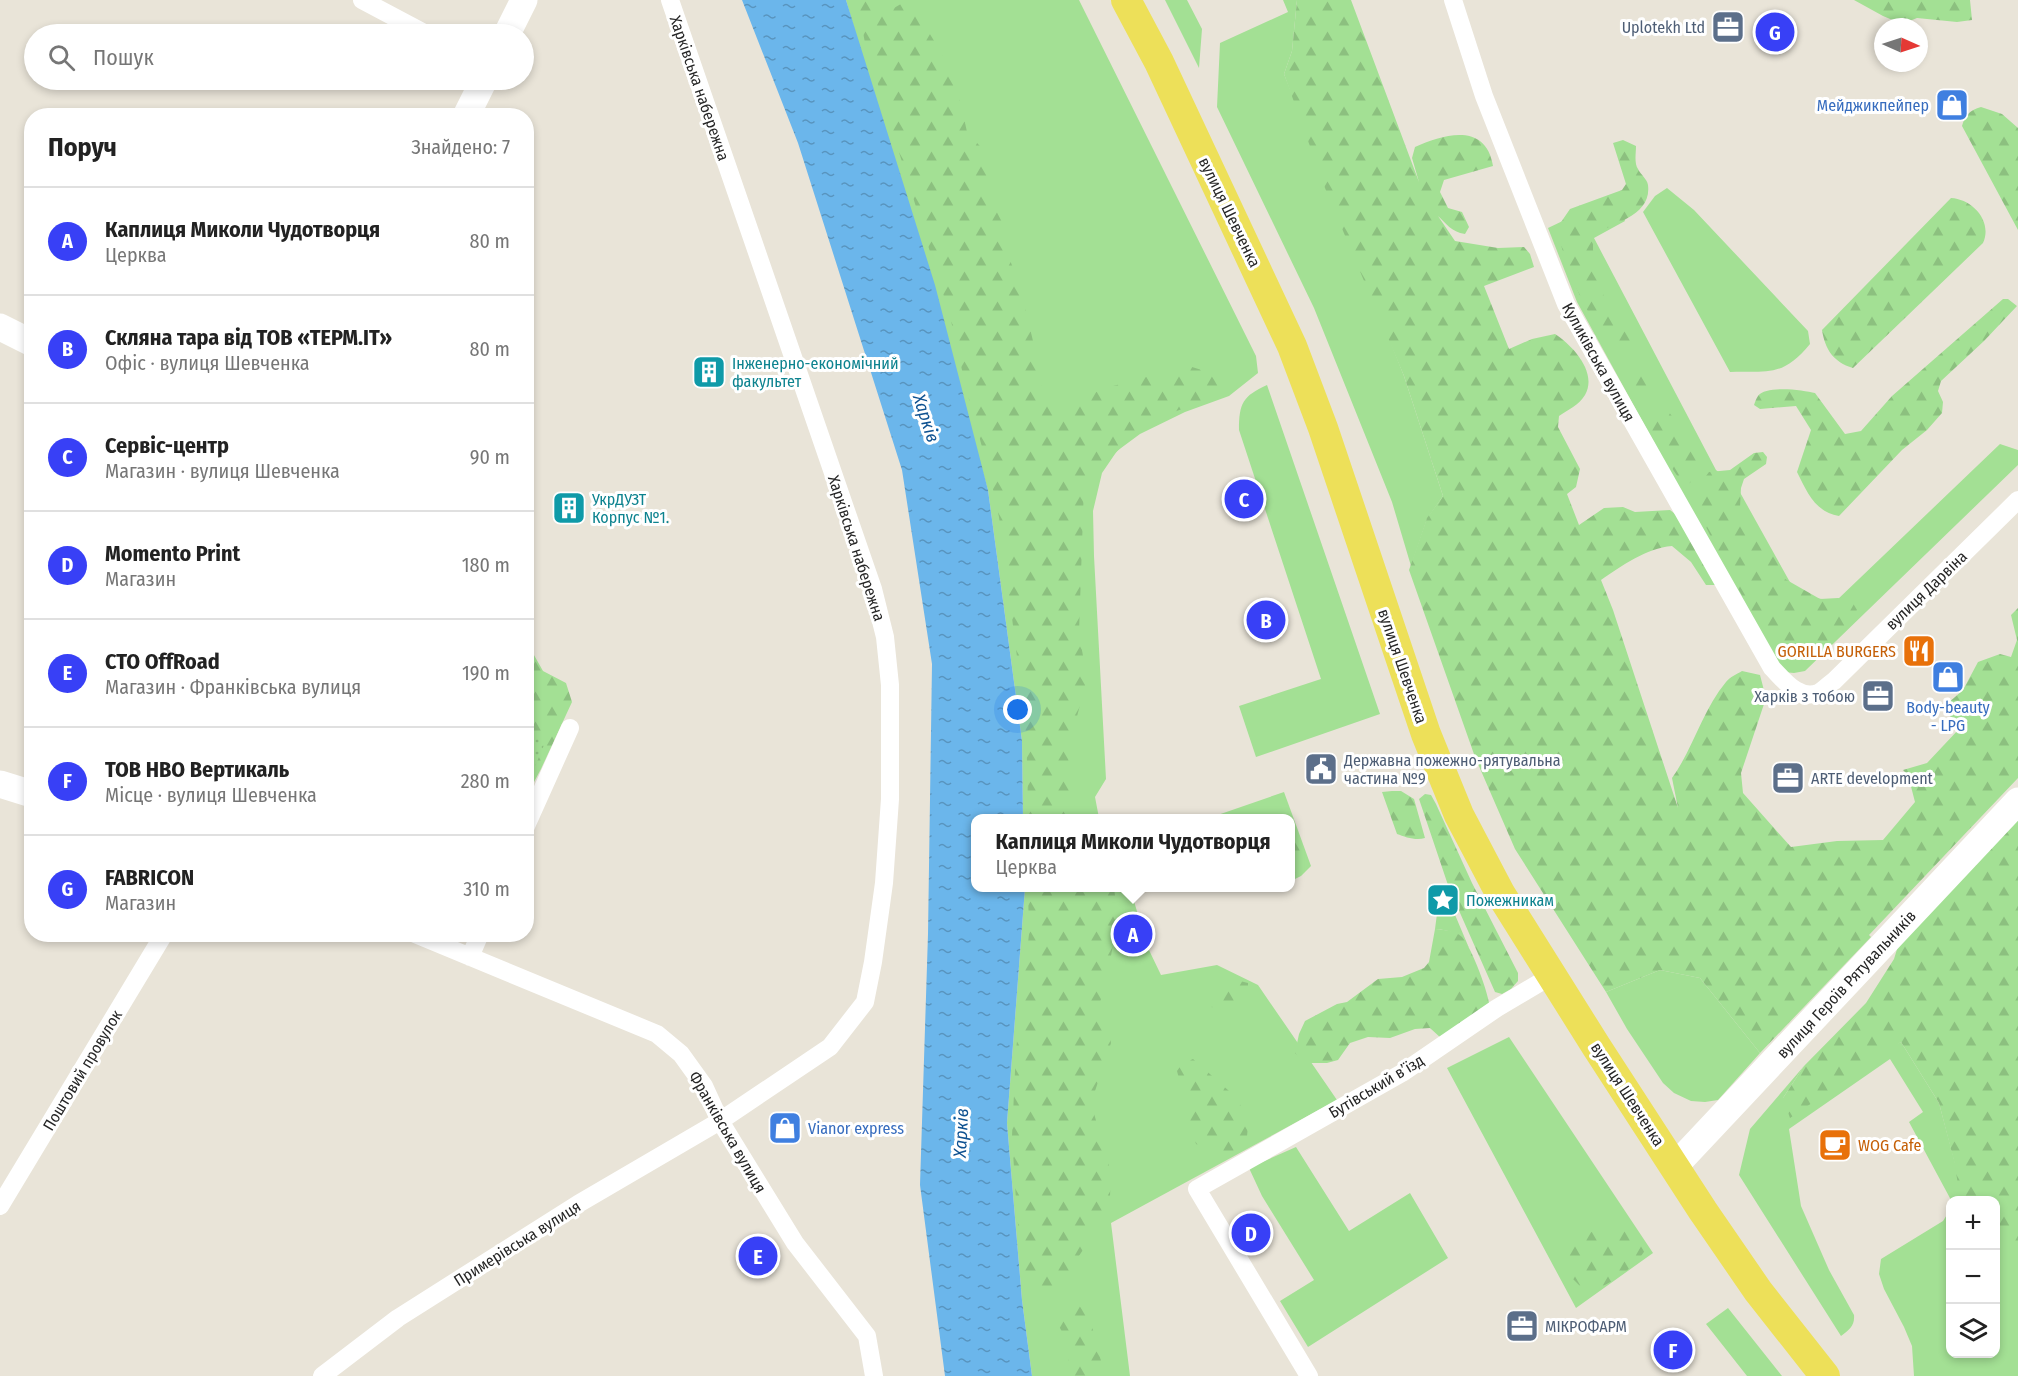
<!DOCTYPE html>
<html lang="uk">
<meta charset="utf-8">
<style>
body{margin:0;font-family:"Fira Sans Condensed",sans-serif;background:#f6f6f6;color:#222}
.controls{position:absolute;right:18px;bottom:18px;display:grid;overflow:hidden;border-radius:12px;box-shadow:0 3px 9px #0003}
.controls button{width:54px;height:54px;display:grid;place-items:center;padding:0;border:0;border-bottom:2px solid #e0e0e0;background:#fff;color:#222;font:30px sans-serif}
.compass{position:absolute;left:1874px;top:18px;width:54px;height:54px;border-radius:50%;background:#fff;box-shadow:0 3px 9px #0003;rotate:93deg}
.you{position:absolute;left:1018px;top:710px;width:21px;height:21px;margin:-15px;border:4px solid #fff;border-radius:50%;background:#1a73e8;box-shadow:0 0 0 9px #1a73e833}
.badge{display:grid;place-items:center;width:39px;height:39px;border-radius:50%;background:#3840f6;color:#fff;font-size:20px;font-weight:700}
.pin{position:absolute;translate:-50% -50%;border:3px solid #fff;box-shadow:0 2px 6px #0006}
.popup{position:absolute;left:971px;top:814px;width:324px;height:78px;box-sizing:border-box;display:grid;place-content:center;border-radius:12px;background:#fff;filter:drop-shadow(0 2px 4px #0005);font-size:20px;white-space:nowrap;color:#767676}
.popup b{font-size:22px;color:#222}
.popup::after{content:'';position:absolute;left:50%;top:100%;margin-left:-12px;border:12px solid transparent;border-top-color:#fff}
.list{margin:0;padding:0;list-style:none}
h2{display:flex;justify-content:space-between;align-items:center;height:78px;margin:0;padding:0 24px;font-size:26px}
h2 small{font-size:20px;font-weight:400;color:#767676}
.list li{display:grid;grid-template-columns:39px 1fr auto;gap:18px;align-items:center;box-sizing:border-box;height:108px;padding:0 24px;border-top:2px solid #e0e0e0}
.list b{display:block;font-size:22px;white-space:nowrap}
.list p{margin:0;font-size:20px;white-space:nowrap;color:#767676}
.list em{font-size:20px;font-style:normal;color:#767676}
.icon{flex:none;width:33px;height:33px;fill:none;stroke:currentColor;stroke-width:2;stroke-linecap:round;stroke-linejoin:round}
.map{position:relative;flex:none;width:2018px;height:1376px;overflow:hidden}
.search{position:absolute;background:#fff;box-shadow:0 3px 9px #0003;left:24px;top:24px;width:510px;height:66px;display:flex;align-items:center;gap:15px;box-sizing:border-box;padding:0 21px;border-radius:33px;color:#767676;font-size:22px}
.panel{position:absolute;background:#fff;box-shadow:0 3px 9px #0003;left:24px;top:108px;width:510px;height:834px;border-radius:24px}
.map>svg:first-child{display:block}
.grass{fill:#a3e094}
.forest{fill:url(#forest-firs)}
.park{fill:url(#park-dots)}
.water{fill:url(#water-ripples)}
.lines{fill:none;stroke-linecap:round;stroke-linejoin:round}
.street{stroke:#fff;stroke-width:18}
.secondary{stroke:#fff;stroke-width:27}
.primary{stroke:#ede059;stroke-width:30}
.labels{text-anchor:middle;stroke-width:6;stroke-linejoin:round;paint-order:stroke}
.service-label{font-size:16px;fill:#4e5e75;stroke:#fff;text-anchor:start}
.street-label{font-size:16px;fill:#262626;stroke:#fff}
.shop-label{font-size:16px;fill:#366cbe;stroke:#fff;text-anchor:end}
.culture-label{font-size:16px;fill:#0d838f;stroke:#fff;text-anchor:start}
.food-label{font-size:16px;fill:#c56008;stroke:#fff;text-anchor:end}
.water-label{font-size:18px;font-style:italic;fill:#0f5291;stroke:#fff}
</style>
<div class="map">
<svg width="2018" height="1376" viewBox="0 0 2018 1376">
<defs>
<pattern id="forest-firs" width="22" height="20" patternUnits="userSpaceOnUse" patternTransform="scale(1.5)"><rect width="22" height="20" fill="#a3e094"/><path d="M5 1l3.5 6h-7zM16 11l3.5 6h-7z" fill="#8cc07f"/></pattern>
<pattern id="park-dots" width="8" height="8" patternUnits="userSpaceOnUse" patternTransform="scale(1.5)"><rect width="8" height="8" fill="#a3e094"/><path d="M2 2h.1M6 6h.1" fill="none" stroke="#8cc07f" stroke-width="1.8" stroke-linecap="round"/></pattern>
<pattern id="water-ripples" width="26" height="14" patternUnits="userSpaceOnUse" patternTransform="scale(1.5)"><rect width="26" height="14" fill="#6bb6eb"/><path d="M2 4q2-2 4 0t4 0M15 11q2-2 4 0t4 0" fill="none" stroke="#5894be"/></pattern>
</defs>
<rect width="100%" height="100%" fill="#e9e4d8"/>
<path class="grass" d="M846,0H1079L1256,356L1258,373L1229,396L1185,412L1140,434L1117,451L1102,473L1093,511L1094,556L1106,779L1095,797L1099,818H1023L1022,741L988,490Z
M1165,0H1187L1202,29L1199,68Z
M1283,0H1297L1292,51L1284,74L1404,376L1443,496L1427,519L1411,566L1392,502L1314,308L1217,107L1220,43L1288,12Z
M1667,188L1694,210L1808,331L1810,344C1783,377 1769,371 1730,372L1643,212L1655,196Z
M1615,196L1625,221L1594,238L1716,470L1737,487L1791,584L1808,597L1836,601L2000,444L2018,450V465L1805,671L1794,673L1783,672L1770,654L1577,302L1548,228Z
M1267,385L1380,714L1256,757L1239,706L1321,679L1239,430C1239,403 1243,396 1267,385Z
M1284,792L1311,866L1301,876L1291,881L1290,818H1209Z
M1025,888H1130L1148,948L1161,975L1217,965L1258,985L1337,1100L1111,1223L1130,1376H1032L1022,1300L1007,1123Z
M1440,891H1445L1469,948C1460,934 1451,930 1435,929Z
M1660,970L1700,978L1760,1053L1718,1100L1705,1102L1691,1101L1674,1093L1663,1083L1627,1029L1606,992Z
M1509,1037L1653,1253L1576,1308L1447,1068Z
M1901,1042L1939,1103L1964,1197L1967,1200H1951L1909,1122L1923,1112L1890,1059L1789,1129L1801,1206L1829,1270L1854,1315C1855,1326 1849,1330 1841,1336L1739,1175L1750,1129L1804,1066L1783,1098Z
M1296,1147L1349,1231L1410,1193L1448,1258L1308,1347L1280,1301L1314,1280L1262,1196L1249,1168Z
M1950,1210V1354H1996V1233L2018,1258V1376H1914L1912,1346L1904,1327L1884,1289L1879,1274L1881,1259L1943,1221Z
M1728,1308L1782,1376H1747L1706,1324Z"/>
<path class="forest" d="M861,0H887L894,8L906,1L919,3V16L942,54L955,85L962,109L967,132L989,156L991,201L1005,228L1006,250L1020,286L1037,358L1040,382L1049,401L1064,403L1081,400L1102,389L1168,371L1192,367L1208,372L1222,388L1202,401L1144,424L1084,485L1079,633L1087,679L1068,750L1070,778L1076,800L1071,818H1027L1028,772L1020,680L999,517L991,480L966,388L950,316L865,43L858,5Z
M1297,0H1351L1419,182L1412,158L1415,147C1444,134 1486,122 1493,166L1444,180L1440,192L1448,208L1462,212L1469,227L1465,234C1451,232 1446,223 1438,216L1455,241L1498,248L1524,247L1530,254L1534,267L1484,286L1509,349L1532,339L1555,334C1572,345 1598,372 1585,395C1579,405 1568,410 1559,416L1558,427L1580,469L1576,487L1567,494L1579,525L1604,508L1623,507L1635,512L1670,510L1683,520L1718,585H1706L1691,562L1672,546C1646,548 1622,566 1601,580L1613,610L1678,808L1672,778C1693,749 1703,709 1726,682C1730,677 1737,674 1742,671L1760,675L1766,698L1741,773L1743,793L1791,847L1837,841L1883,840L1915,802L1908,775L1903,770L1927,763L1959,729L1948,713L1947,704L1963,690L1978,662L2000,654L2011,657L2017,640L2011,615L2018,608V778L1869,935L1871,937L1760,1053L1700,978L1660,970L1606,992L1515,849L1475,757L1409,570L1427,518L1443,496L1404,376L1325,188L1284,74L1292,51Z
M1854,0H1970L1972,20L1957,22L1917,18L1902,24L1883,16Z
M1981,107L2002,114L2018,128V230L1962,126C1965,115 1970,110 1981,107Z
M1623,140L1636,146C1636,153 1634,163 1638,169C1641,175 1647,179 1648,185C1652,216 1613,223 1593,235V250L1604,298L1609,311L1625,323L1632,336L1629,343L1618,351C1589,327 1564,264 1557,228L1570,209L1622,190L1626,184L1613,143Z
M1951,198C1972,199 1993,221 1983,243L1853,368C1833,362 1825,349 1822,330Z
M2003,299H2008L2017,306L1984,341L1941,381L1938,391L1943,402L1942,413L1927,430L1902,450L1839,516C1815,512 1807,492 1797,472L1811,430L1796,406L1760,409L1754,405C1755,402 1756,399 1758,396C1766,385 1803,390 1815,393L1845,434L1861,431L1892,396Z
M1648,369L1654,378L1655,387L1647,396L1634,401L1628,390L1629,378L1638,371Z
M1652,408H1666L1687,437L1699,460L1692,481L1687,485L1683,484C1674,471 1652,440 1648,425C1646,419 1648,413 1652,408Z
M1763,452L1767,457L1766,464L1744,479L1741,488L1740,507L1780,565L1785,579L1820,599L1838,598L1851,600L1857,610L1845,628L1814,656L1795,655L1783,648L1771,646L1728,571L1693,501L1697,488L1709,472L1730,470L1754,453Z
M527,647L530,648L543,671L566,683L572,702L541,769L527,795Z
M1392,791H1401L1414,799L1425,838C1416,841 1405,837 1397,834L1382,792Z
M1425,794L1431,795L1436,804L1472,883L1518,973V981L1511,989L1502,994L1495,992L1449,888L1419,799Z
M2018,801V1261L1996,1236V1200H1963L1960,1196L1954,1161L1939,1103L1901,1042L1790,1118L1783,1098L1804,1066L1866,1003L1894,959L1906,920Z
M1291,837C1301,844 1306,855 1304,867L1291,876Z
M1028,888H1114L1118,917L1107,978L1099,1006L1107,1022L1111,1043L1091,1103L1111,1173L1110,1196L1104,1216L1087,1244L1064,1278L1047,1292L1026,1290L1017,1216L1012,1136L1016,1050L1029,934Z
M1435,929C1444,930 1455,930 1462,937C1472,948 1489,994 1490,1009L1442,1039L1430,1028L1415,1029L1390,1038L1368,1037L1350,1043L1338,1060L1327,1063H1304L1295,1053L1299,1034L1305,1021L1337,1004L1347,1002L1378,979L1402,977L1424,968L1429,962Z
M1240,981L1248,983V991C1236,1000 1221,1011 1206,1006L1207,1001Z
M1193,1059L1238,1099L1248,1125L1246,1148L1219,1154L1196,1144L1177,1071L1182,1064Z
M1622,1225L1632,1230L1646,1249C1632,1271 1610,1284 1587,1293L1570,1276L1565,1261L1568,1244L1579,1235Z
M1074,1302C1093,1311 1100,1356 1104,1376H1068L1069,1346L1052,1312L1060,1304Z"/>
<path class="park" d="M527,737L546,740L527,786L526,737Z"/>
<path class="water" d="M742,0H846L935,285L988,490L1022,741L1023,818H976V888H1025L1007,1123L1022,1300L1032,1376H945L920,1185L928,934L932,664L902,470L798,143Z"/>
<g class="lines">
<path class="street" d="M362,0L426,34
M1453,0L1484,96L1566,304L1772,668C1784,680 1798,700 1818,693C1823,691 1829,684 1834,681L2018,500
M526,826L570,728
M415,934L657,1034L681,1054L704,1086L720,1121L795,1243L867,1336L874,1376
M470,957L480,934
M0,1206L164,934
M322,1376L398,1318L578,1204L720,1121L830,1047L865,1002L873,962L884,883L890,799V685L885,637L873,589L670,0
M1309,1376L1197,1189L1402,1073L1497,1008L1551,976"/>
<path class="secondary" d="M507,34L524,0
M466,116L484,80
M0,327L32,343
M0,784L32,794
M1675,1166L2018,801"/>
<path class="primary" d="M1126,0L1159,62L1292,346L1323,428L1426,734L1459,815L1500,893L1596,1046L1703,1211L1758,1291L1825,1376"/>
</g>
<defs>
<symbol id="office-square" viewBox="-11 -11 22 22"><rect x="-9" y="-9" width="18" height="18" rx="4" fill="#5c6f8a" stroke="#fff"/><path d="M-6-3h4V-5.5h4V-3h4V5H-6ZM-1-4.5V-3h2v-1.5ZM-6 0V1H6V0Z" fill="#fff"/></symbol>
<symbol id="shop-square" viewBox="-11 -11 22 22"><rect x="-9" y="-9" width="18" height="18" rx="4" fill="#3f7fe0" stroke="#fff"/><path d="M-5-2.5h2.3a2.7 3.5 0 0 1 5.4 0H5L5.5 6h-11ZM-1.5-2.5h3a1.5 2.3 0 0 0-3 0Z" fill="#fff"/></symbol>
<symbol id="building-square" viewBox="-11 -11 22 22"><rect x="-9" y="-9" width="18" height="18" rx="4" fill="#0f9aa8" stroke="#fff"/><path d="M-4-6H4V6H1V3H-1V6H-4ZM-2.5-4.3h1.7v1.8h-1.7ZM.8-4.3h1.7v1.8H.8ZM-2.5-1h1.7V.8h-1.7ZM.8-1h1.7V.8H.8Z" fill="#fff"/></symbol>
<symbol id="restaurant-square" viewBox="-11 -11 22 22"><rect x="-9" y="-9" width="18" height="18" rx="4" fill="#e8710a" stroke="#fff"/><path d="M-5-6h1v4h1v-4h1v4h1v-4h1v5L-1.5 .5V6h-2V.5L-5-1ZM5-6V6H3V1.5H1.5Q1.5-4 5-6Z" fill="#fff"/></symbol>
<symbol id="civic-square" viewBox="-11 -11 22 22"><rect x="-9" y="-9" width="18" height="18" rx="4" fill="#5c6f8a" stroke="#fff"/><path d="M-.6-6.5H3V-4.5H.6V-3L4-1V1h2V6H-6V1h2V-1L-.6-3ZM-1.2 2.5V6h2.4V2.5Z" fill="#fff"/></symbol>
<symbol id="sight-square" viewBox="-11 -11 22 22"><rect x="-9" y="-9" width="18" height="18" rx="4" fill="#0f9aa8" stroke="#fff"/><path d="M0-6L1.8-2.2L6-1.7L2.9 1.2L3.7 5.4L0 3.3L-3.7 5.4L-2.9 1.2L-6-1.7L-1.8-2.2Z" fill="#fff"/></symbol>
<symbol id="cafe-square" viewBox="-11 -11 22 22"><rect x="-9" y="-9" width="18" height="18" rx="4" fill="#e8710a" stroke="#fff"/><path d="M-5.5-4.5H6V0H3Q3 3.5 0 3.5H-2.5Q-5.5 3.5-5.5 0ZM3-3.2v2h1.7v-2ZM-6 4.5H4V6H-6Z" fill="#fff"/></symbol>
</defs>
<g fill-rule="evenodd">
<use href="#office-square" x="1709" y="8" width="38" height="38"/>
<use href="#shop-square" x="1933" y="86" width="38" height="38"/>
<use href="#building-square" x="690" y="353" width="38" height="38"/>
<use href="#building-square" x="550" y="489" width="38" height="38"/>
<use href="#restaurant-square" x="1900" y="632" width="38" height="38"/>
<use href="#shop-square" x="1929" y="658" width="38" height="38"/>
<use href="#office-square" x="1859" y="677" width="38" height="38"/>
<use href="#civic-square" x="1302" y="750" width="38" height="38"/>
<use href="#office-square" x="1769" y="759" width="38" height="38"/>
<use href="#sight-square" x="1424" y="881" width="38" height="38"/>
<use href="#shop-square" x="766" y="1109" width="38" height="38"/>
<use href="#cafe-square" x="1816" y="1126" width="38" height="38"/>
<use href="#office-square" x="1503" y="1307" width="38" height="38"/>
</g>
<g class="labels">
<g class="service-label">
<text x="1705" y="33" text-anchor="end">Uplotekh Ltd</text>
<text x="1855" y="702" text-anchor="end">Харків з тобою</text>
<text x="1344" y="766">Державна пожежно-рятувальна<tspan x="1344" dy="18">частина №9</tspan></text>
<text x="1811" y="784">ARTE development</text>
<text x="1545" y="1332">МІКРОФАРМ</text>
</g>
<g class="street-label">
<text transform="translate(700 88) rotate(71)" y="6">Харківська набережна</text>
<text transform="translate(1230 212) rotate(64)" y="6">вулиця Шевченка</text>
<text transform="translate(1599 362) rotate(61)" y="6">Куликівська вулиця</text>
<text transform="translate(857 548) rotate(72)" y="6">Харківська набережна</text>
<text transform="translate(1926 590) rotate(-44)" y="6">вулиця Дарвіна</text>
<text transform="translate(1403 666) rotate(71)" y="6">вулиця Шевченка</text>
<text transform="translate(1846 984) rotate(-47)" y="6">вулиця Героїв Рятувальників</text>
<text transform="translate(82 1070) rotate(-59)" y="6">Поштовий провулок</text>
<text transform="translate(1376 1086) rotate(-31)" y="6">Бутівський в’їзд</text>
<text transform="translate(1628 1094) rotate(57)" y="6">вулиця Шевченка</text>
<text transform="translate(728 1132) rotate(60)" y="6">Франківська вулиця</text>
<text transform="translate(517 1243) rotate(-32)" y="6">Примерівська вулиця</text>
</g>
<g class="shop-label">
<text x="1929" y="111">Мейджикпейпер</text>
<text x="1948" y="713" text-anchor="middle">Body-beauty<tspan x="1948" dy="18">- LPG</tspan></text>
<text x="808" y="1134" text-anchor="start">Vianor express</text>
</g>
<g class="culture-label">
<text x="732" y="369">Інженерно-економічний<tspan x="732" dy="18">факультет</tspan></text>
<text x="592" y="505">УкрДУЗТ<tspan x="592" dy="18">Корпус №1.</tspan></text>
<text x="1466" y="906">Пожежникам</text>
</g>
<g class="food-label">
<text x="1896" y="657">GORILLA BURGERS</text>
<text x="1858" y="1151" text-anchor="start">WOG Cafe</text>
</g>
<g class="water-label">
<text transform="translate(926 418) rotate(72)" y="6">Харків</text>
<text transform="translate(961 1133) rotate(-87)" y="6">Харків</text>
</g>
</g>
</svg>
<div class="controls">
<button>+</button>
<button>−</button>
<button><svg class="icon" aria-label="layers" viewBox="0 0 24 24"><path d="M12 4l9 5-9 5-9-5zM3 14l9 5 9-5"/></svg></button>
</div>
<svg class="compass" viewBox="-18 -18 36 36"><path d="M0-13l5 13h-10z" fill="#e53935"/><path d="M0 13l5-13h-10z" fill="#767676"/></svg>
<div class="you"></div>
<div class="pin badge" style="left:1133px;top:934px">A</div>
<div class="popup"><b>Каплиця Миколи Чудотворця</b>Церква</div>
<div class="pin badge" style="left:1266px;top:620px">B</div>
<div class="pin badge" style="left:1244px;top:499px">C</div>
<div class="pin badge" style="left:1251px;top:1233px">D</div>
<div class="pin badge" style="left:758px;top:1256px">E</div>
<div class="pin badge" style="left:1673px;top:1350px">F</div>
<div class="pin badge" style="left:1775px;top:32px">G</div>
<div class="search"><svg class="icon" aria-label="search" viewBox="0 0 24 24"><circle cx="10" cy="10" r="6"/><path d="M15 15l6 6"/></svg>Пошук</div>
<section class="panel">
<h2>Поруч<small>Знайдено: 7</small></h2>
<ul class="list">
<li><span class="badge">A</span><div><b>Каплиця Миколи Чудотворця</b><p>Церква</p></div><em>80 m</em></li>
<li><span class="badge">B</span><div><b>Скляна тара від ТОВ «ТЕРМ.ІТ»</b><p>Офіс · вулиця Шевченка</p></div><em>80 m</em></li>
<li><span class="badge">C</span><div><b>Сервіс-центр</b><p>Магазин · вулиця Шевченка</p></div><em>90 m</em></li>
<li><span class="badge">D</span><div><b>Momento Print</b><p>Магазин</p></div><em>180 m</em></li>
<li><span class="badge">E</span><div><b>СТО OffRoad</b><p>Магазин · Франківська вулиця</p></div><em>190 m</em></li>
<li><span class="badge">F</span><div><b>ТОВ НВО Вертикаль</b><p>Місце · вулиця Шевченка</p></div><em>280 m</em></li>
<li><span class="badge">G</span><div><b>FABRICON</b><p>Магазин</p></div><em>310 m</em></li>
</ul>
</section>
</div>
